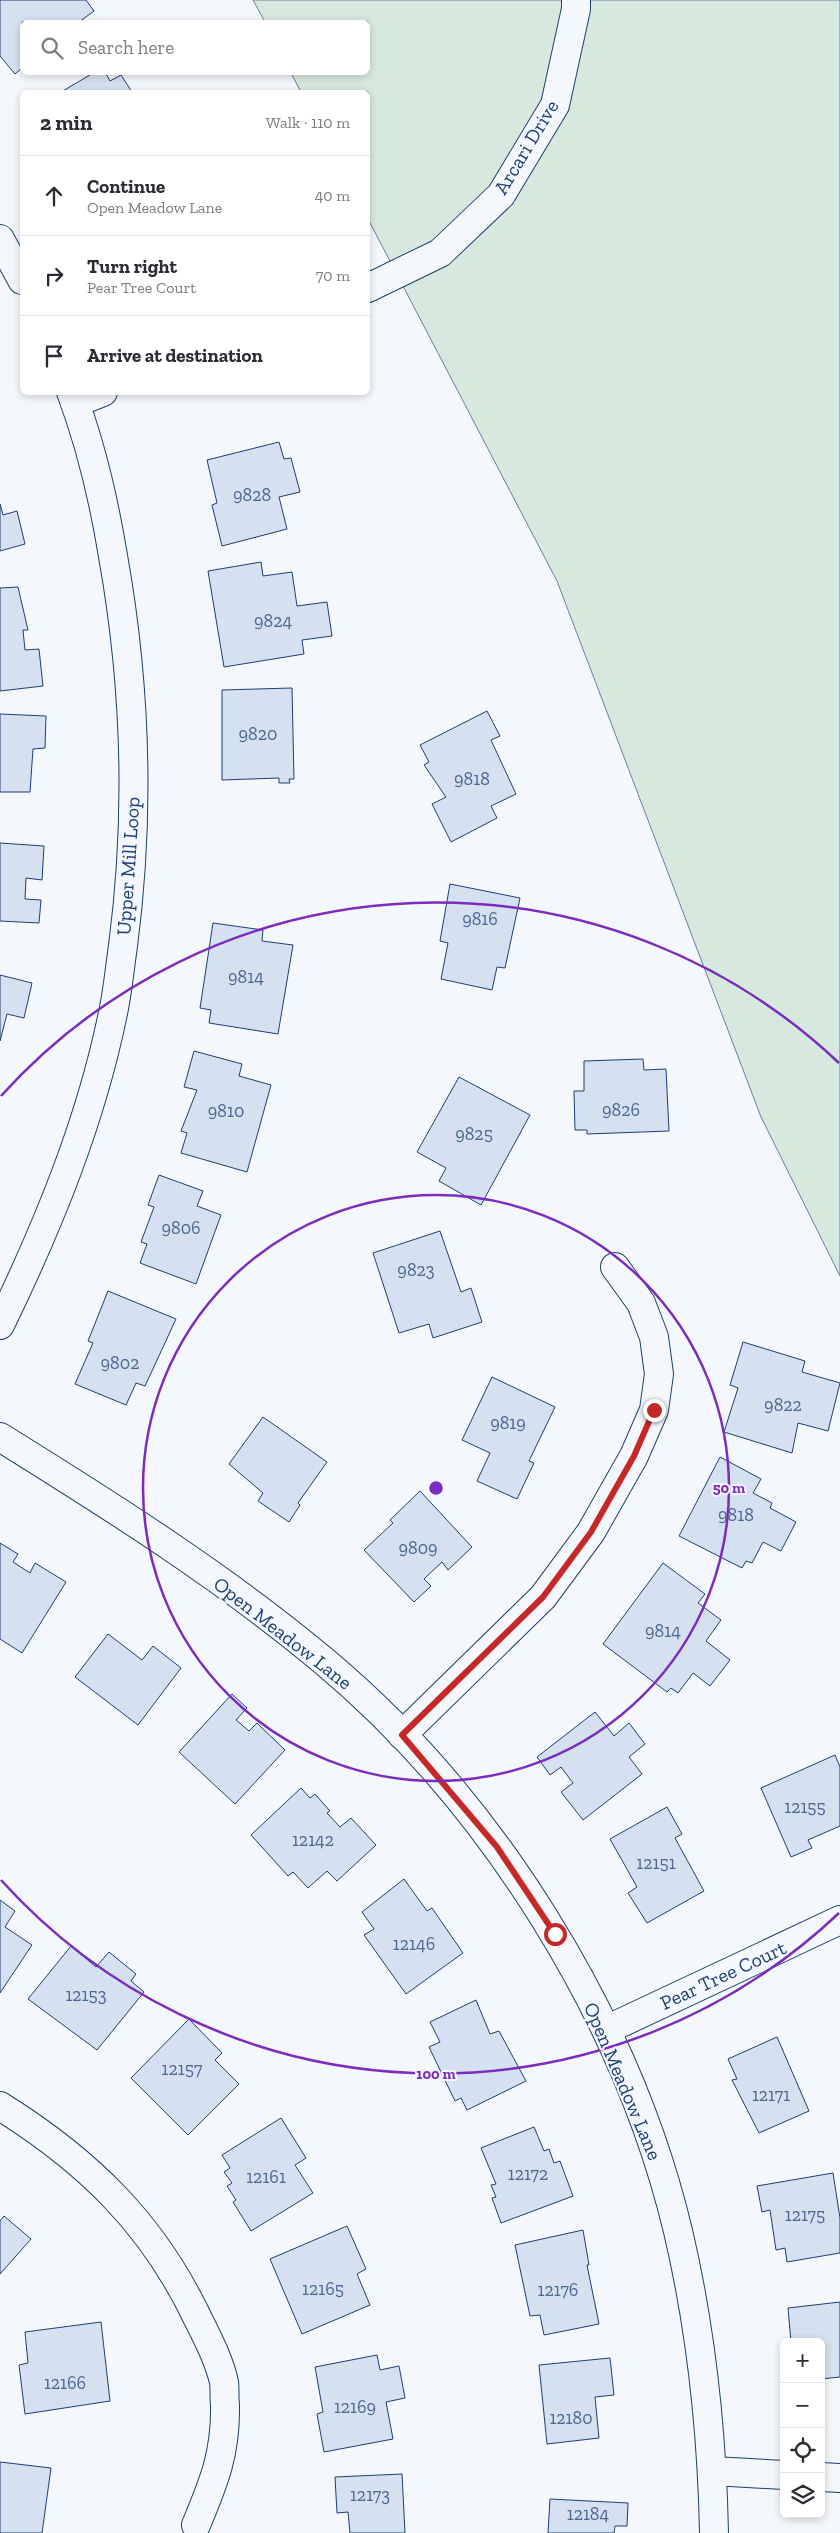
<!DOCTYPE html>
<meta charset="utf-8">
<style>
body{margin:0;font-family:"Zilla Slab",serif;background:#f2f2f3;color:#2b2b33}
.controls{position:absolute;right:15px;bottom:15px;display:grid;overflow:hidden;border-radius:8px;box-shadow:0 2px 8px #0003}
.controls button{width:45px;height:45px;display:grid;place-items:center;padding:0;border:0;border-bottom:1px solid #e1e1e2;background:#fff;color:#2b2b33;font:25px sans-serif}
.stop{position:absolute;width:15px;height:15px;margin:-11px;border:4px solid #c62828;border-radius:50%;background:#fff}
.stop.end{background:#c62828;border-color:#fff;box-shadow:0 1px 5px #0008}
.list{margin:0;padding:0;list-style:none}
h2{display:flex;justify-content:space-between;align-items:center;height:65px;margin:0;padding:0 20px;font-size:21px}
h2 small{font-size:16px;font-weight:400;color:#7c7c81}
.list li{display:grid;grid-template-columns:32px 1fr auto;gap:15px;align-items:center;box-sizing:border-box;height:80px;padding:0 20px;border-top:1px solid #e1e1e2}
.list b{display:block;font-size:19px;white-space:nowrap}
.list p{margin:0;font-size:16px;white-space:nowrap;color:#7c7c81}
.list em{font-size:16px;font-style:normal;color:#7c7c81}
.icon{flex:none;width:28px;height:28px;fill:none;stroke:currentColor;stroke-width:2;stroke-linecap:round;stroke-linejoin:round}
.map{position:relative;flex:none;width:840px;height:2533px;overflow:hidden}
.search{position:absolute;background:#fff;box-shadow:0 2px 8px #0003;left:20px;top:20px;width:350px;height:55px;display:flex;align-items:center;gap:12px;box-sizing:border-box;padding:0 18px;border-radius:8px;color:#7c7c81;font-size:19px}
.panel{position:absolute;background:#fff;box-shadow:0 2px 8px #0003;left:20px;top:90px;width:350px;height:305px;border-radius:8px}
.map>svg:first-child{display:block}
.green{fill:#d7e8df;stroke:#687fa3}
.building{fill:#d5e0f0;stroke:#1d3f73}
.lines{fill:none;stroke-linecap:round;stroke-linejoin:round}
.minor-casing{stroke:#1d3f73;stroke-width:30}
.minor{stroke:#f4f7fb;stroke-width:28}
.route{stroke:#c62828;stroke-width:6}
.ring{fill:none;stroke:#7b2cbf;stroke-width:2.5}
.labels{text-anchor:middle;stroke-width:4;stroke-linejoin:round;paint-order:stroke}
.number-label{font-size:18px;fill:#4b6792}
.street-label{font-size:20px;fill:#1d3f73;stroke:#f4f7fb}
.centre{fill:#7b2cbf;stroke:#f4f7fb;stroke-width:2.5}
.ring-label{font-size:15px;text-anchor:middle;font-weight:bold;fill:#7b2cbf;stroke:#f4f7fb;stroke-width:4;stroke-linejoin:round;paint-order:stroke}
</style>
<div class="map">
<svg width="840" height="2533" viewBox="0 0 840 2533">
<rect width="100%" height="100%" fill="#f4f7fb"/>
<path class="green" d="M253,0H840V1276L761,1117L557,581L368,219V92H301L291,73L368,72V22H265Z"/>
<path class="building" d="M0,0H86L94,11L79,22H22V68L15,74L0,56Z
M95,72H105L110,81L121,75L132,92H61Z
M279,442L284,459L291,458L300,492L279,497L287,529L222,546L212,505L217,503L207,460Z
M0,504L3,515L17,511L25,544L0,551Z
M261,562L263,576L292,572L297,606L327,602L332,636L302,640L304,654L224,667L208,571Z
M18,587L28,630H23L25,650L39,649L43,686L0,691V588Z
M292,688L294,779H289L290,783H279V778L222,780V690Z
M487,711L500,736L491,740L516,794L491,806L497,818L451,842L432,804L446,797L424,765L429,762L420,745Z
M0,714L46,716L45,748L33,749L30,792H0Z
M0,843L44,846L42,880L26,878L25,899L41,900L39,923L0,921Z
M450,884L520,898L505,968L497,967L492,990L441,979L448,943L440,941Z
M213,923L263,930L262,941L293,945L278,1034L209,1023L211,1010L200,1008Z
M0,975L32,983L24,1018L7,1014L0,1041Z
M194,1051L242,1064L239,1076L271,1085L247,1172L181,1153L187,1133L181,1131L197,1090L184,1087Z
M643,1059L644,1070L666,1069L669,1131L587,1134V1130H575L574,1091H584V1061Z
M459,1077L530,1115L481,1205L439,1181L446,1168L417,1152Z
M159,1175L203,1191L197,1206L221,1215L196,1284L140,1263L147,1244L141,1242L154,1207L148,1205Z
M440,1231L461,1292L471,1288L482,1322L433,1338L429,1324L399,1333L373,1253Z
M108,1291L176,1319L145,1386L136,1383L126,1405L75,1384L93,1343L88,1341Z
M743,1342L805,1361L802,1372L840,1383L828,1431L798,1423L792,1453L724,1432L738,1388L730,1385Z
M492,1377L555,1407L529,1461L534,1463L517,1499L477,1481L490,1453L462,1440Z
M263,1417L327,1462L298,1503L300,1505L289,1522L258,1501L263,1493L229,1464Z
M720,1457L761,1479L753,1493L772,1503L770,1508L796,1522L781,1551L763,1542L752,1563L746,1561L742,1568L679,1536Z
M420,1491L472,1547L448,1570L442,1562L424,1579L431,1586L414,1602L364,1550L393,1523L390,1520Z
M0,1543L18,1554L13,1562L30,1573L35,1563L66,1582L22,1653L0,1639Z
M663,1563L705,1594L698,1603L721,1620L706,1641L730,1660L710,1686L693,1673L678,1693L671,1688L667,1692L603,1644Z
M108,1634L142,1660L153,1646L181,1668L138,1725L75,1677Z
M232,1694L247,1708L236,1720L249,1731L257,1723L285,1750L235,1804L179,1752Z
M595,1712L614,1736L629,1723L645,1744L629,1757L642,1774L583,1820L561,1792L573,1783L561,1767L550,1775L537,1757Z
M835,1755L840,1767V1826L808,1840L812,1848L791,1857L761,1788Z
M301,1788L310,1798L315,1794L330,1811L327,1813L340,1827L351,1818L376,1845L337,1881L327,1871L308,1888L293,1872L288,1876L251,1835Z
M667,1807L682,1834L675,1838L704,1891L647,1923L628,1893L637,1887L610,1839Z
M404,1879L427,1911L432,1908L463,1953L406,1994L364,1935L374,1929L362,1912Z
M0,1900L15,1911L5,1927L32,1945L0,1993Z
M71,1946L96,1967L109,1952L136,1974L131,1981L144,1992L97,2050L28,1999Z
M476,2000L490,2034L499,2031L526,2081L467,2110L461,2098L455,2101L429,2047L440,2042L430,2022Z
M189,2019L222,2053L215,2060L239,2084L188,2135L131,2078Z
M777,2037L809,2111L759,2133L732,2080L737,2079L728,2059Z
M281,2118L306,2158L295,2165L313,2193L251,2231L233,2202L236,2200L227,2186L232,2183L224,2172L230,2168L222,2155Z
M534,2127L544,2151L549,2149L554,2163L560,2161L573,2196L501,2223L492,2198L496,2197L491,2185L496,2184L481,2148Z
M833,2173L840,2218V2253L787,2262L785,2248L776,2250L770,2210L762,2212L757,2186Z
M4,2216L31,2239L0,2274V2221Z
M347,2226L366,2269L357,2274L370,2305L302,2334L270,2259Z
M583,2230L589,2265H587L599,2324L544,2335L540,2315L530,2316L515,2245Z
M840,2302V2377L821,2379V2342H791L788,2308Z
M101,2322L110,2401L25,2414L19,2365L28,2363L25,2332Z
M377,2355L380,2370L399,2366L405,2398L386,2402L393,2439L324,2452L317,2414L323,2412L315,2367Z
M610,2358L614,2395L595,2397L599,2438L547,2444L539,2365Z
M0,2462L51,2468L42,2533H0Z
M402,2474L405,2533H350L348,2512L337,2513L335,2477Z
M550,2499L628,2503L627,2526H615L614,2533H548Z"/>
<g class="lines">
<defs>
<path id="minor" d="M0,239L22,280
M368,288L440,253L501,195L555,105L576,9V0
M75,403L103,392
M0,1325C49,1224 92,1119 114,1008C118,988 120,966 123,946C140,816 136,685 113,556C104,501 91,445 71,392
M0,1437C111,1506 225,1578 325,1662C492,1802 627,2018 678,2231C701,2329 712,2432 714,2533
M402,1735L543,1597L591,1532L634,1456L654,1410L659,1374L654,1337L641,1303L615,1267
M606,2030L840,1920
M0,2106C88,2161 153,2224 198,2319C208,2339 219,2360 224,2382C225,2389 224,2397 225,2405C226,2453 214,2482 196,2525
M713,2471L784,2475
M821,2477L840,2478"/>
</defs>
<use href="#minor" class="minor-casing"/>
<use href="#minor" class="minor"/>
</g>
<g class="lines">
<path class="route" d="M555,1934L497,1847L402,1735L543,1597L591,1532L634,1456L654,1410"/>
</g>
<g class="ring">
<circle cx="436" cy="1488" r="293"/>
<path d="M839 1913A586 586 0 0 1 1 1880M1 1096A586 586 0 0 1 839 1063"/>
</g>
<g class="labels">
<g class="number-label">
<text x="252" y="501">9828</text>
<text x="273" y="627">9824</text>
<text x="258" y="740">9820</text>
<text x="472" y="785">9818</text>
<text x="480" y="925">9816</text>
<text x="246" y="983">9814</text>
<text x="621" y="1116">9826</text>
<text x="226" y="1117">9810</text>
<text x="474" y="1140">9825</text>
<text x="181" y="1234">9806</text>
<text x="416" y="1276">9823</text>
<text x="120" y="1369">9802</text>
<text x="783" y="1411">9822</text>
<text x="508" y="1429">9819</text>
<text x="736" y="1521">9818</text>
<text x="418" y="1554">9809</text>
<text x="663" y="1637">9814</text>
<text x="805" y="1813">12155</text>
<text x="313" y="1846">12142</text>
<text x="656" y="1869">12151</text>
<text x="414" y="1950">12146</text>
<text x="86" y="2001">12153</text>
<text x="182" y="2075">12157</text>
<text x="771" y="2101">12171</text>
<text x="528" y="2180">12172</text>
<text x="266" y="2183">12161</text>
<text x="805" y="2221">12175</text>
<text x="323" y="2295">12165</text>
<text x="558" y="2296">12176</text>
<text x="65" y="2389">12166</text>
<text x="355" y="2413">12169</text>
<text x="571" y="2424">12180</text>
<text x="370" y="2501">12173</text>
<text x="588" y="2520">12184</text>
</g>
<g class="street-label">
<text transform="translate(526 147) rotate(-59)" y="7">Arcari Drive</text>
<text transform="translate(128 866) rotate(-86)" y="7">Upper Mill Loop</text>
<text transform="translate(283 1633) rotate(38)" y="7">Open Meadow Lane</text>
<text transform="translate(723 1975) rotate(-25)" y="7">Pear Tree Court</text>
<text transform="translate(623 2081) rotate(67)" y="7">Open Meadow Lane</text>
</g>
</g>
<circle cx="436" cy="1488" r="8" class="centre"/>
<g class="ring-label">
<text x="729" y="1493">50 m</text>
<text x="436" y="2079">100 m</text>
</g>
</svg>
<div class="controls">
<button>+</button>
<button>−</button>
<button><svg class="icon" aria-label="locate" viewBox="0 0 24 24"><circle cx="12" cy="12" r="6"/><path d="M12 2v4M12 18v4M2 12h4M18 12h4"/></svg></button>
<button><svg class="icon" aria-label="layers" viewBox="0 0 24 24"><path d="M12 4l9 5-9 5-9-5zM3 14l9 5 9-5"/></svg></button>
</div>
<div class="stop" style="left:555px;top:1934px"></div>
<div class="stop end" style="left:654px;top:1410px"></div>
<div class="search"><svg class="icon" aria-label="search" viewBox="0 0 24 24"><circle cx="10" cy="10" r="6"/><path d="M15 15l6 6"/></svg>Search here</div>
<section class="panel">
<h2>2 min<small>Walk · 110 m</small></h2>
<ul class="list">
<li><svg class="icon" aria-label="ahead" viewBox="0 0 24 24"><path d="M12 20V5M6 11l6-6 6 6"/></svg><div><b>Continue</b><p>Open Meadow Lane</p></div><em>40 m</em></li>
<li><svg class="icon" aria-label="right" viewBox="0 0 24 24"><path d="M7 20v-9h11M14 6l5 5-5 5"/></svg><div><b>Turn right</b><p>Pear Tree Court</p></div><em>70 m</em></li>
<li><svg class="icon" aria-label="arrive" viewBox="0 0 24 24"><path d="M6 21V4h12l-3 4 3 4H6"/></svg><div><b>Arrive at destination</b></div></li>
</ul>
</section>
</div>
